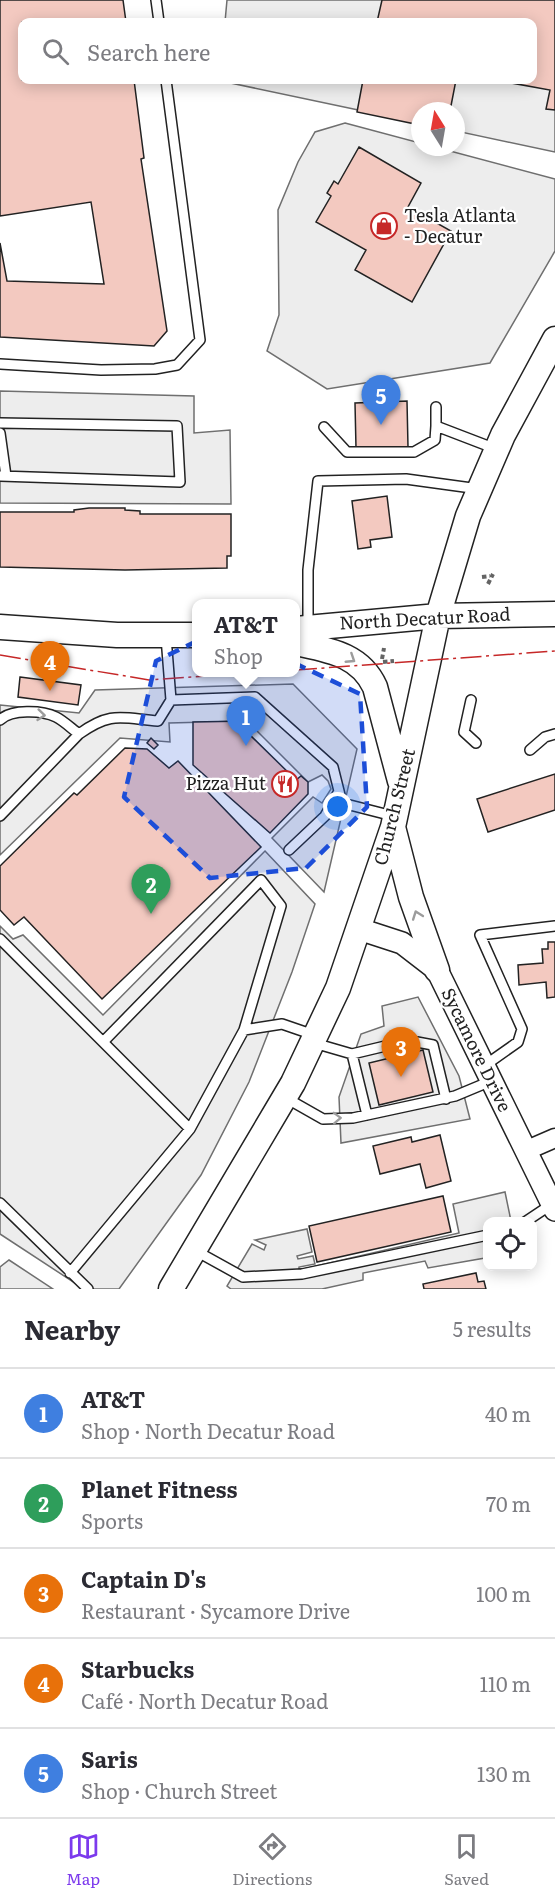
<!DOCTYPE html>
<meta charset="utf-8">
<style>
body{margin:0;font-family:Literata,serif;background:#f7f7f7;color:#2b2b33}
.controls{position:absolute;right:18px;bottom:18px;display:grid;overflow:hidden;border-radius:12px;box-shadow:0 3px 15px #0003}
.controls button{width:54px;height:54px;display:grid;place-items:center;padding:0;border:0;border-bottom:2px solid #e1e1e2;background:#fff;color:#2b2b33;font:30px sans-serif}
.compass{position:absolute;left:411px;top:102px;width:54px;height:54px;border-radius:50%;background:#fff;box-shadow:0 3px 15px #0003;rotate:349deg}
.you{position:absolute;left:338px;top:807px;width:21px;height:21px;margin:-15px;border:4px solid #fff;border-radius:50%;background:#1a73e8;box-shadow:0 0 0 9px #1a73e833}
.badge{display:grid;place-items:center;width:39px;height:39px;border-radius:50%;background:#7c3aed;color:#fff;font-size:20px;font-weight:700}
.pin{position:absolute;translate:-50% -50px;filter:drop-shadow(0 2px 3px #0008)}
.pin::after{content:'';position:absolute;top:32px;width:21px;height:18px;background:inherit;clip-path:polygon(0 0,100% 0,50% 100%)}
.popup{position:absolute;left:192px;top:599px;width:108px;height:78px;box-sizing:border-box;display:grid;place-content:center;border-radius:12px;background:#fff;filter:drop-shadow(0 2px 4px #0005);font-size:20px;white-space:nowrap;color:#7c7c81}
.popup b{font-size:22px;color:#2b2b33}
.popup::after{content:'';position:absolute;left:50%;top:100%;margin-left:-12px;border:12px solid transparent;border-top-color:#fff}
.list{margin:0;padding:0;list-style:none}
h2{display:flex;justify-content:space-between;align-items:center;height:78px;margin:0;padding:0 24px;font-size:26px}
h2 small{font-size:20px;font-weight:400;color:#7c7c81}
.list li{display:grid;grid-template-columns:39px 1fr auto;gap:18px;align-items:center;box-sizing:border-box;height:90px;padding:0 24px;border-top:2px solid #e1e1e2}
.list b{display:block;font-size:22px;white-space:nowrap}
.list p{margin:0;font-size:20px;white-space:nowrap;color:#7c7c81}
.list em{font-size:20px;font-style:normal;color:#7c7c81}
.icon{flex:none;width:33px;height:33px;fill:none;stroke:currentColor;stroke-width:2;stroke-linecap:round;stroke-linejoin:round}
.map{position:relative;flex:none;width:555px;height:1289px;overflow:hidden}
.search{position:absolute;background:#fff;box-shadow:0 3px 15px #0003;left:18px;right:18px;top:18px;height:66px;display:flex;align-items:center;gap:15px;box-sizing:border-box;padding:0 21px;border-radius:12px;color:#7c7c81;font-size:22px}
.sheet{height:528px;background:#fff}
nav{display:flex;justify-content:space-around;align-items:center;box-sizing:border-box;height:84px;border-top:2px solid #e1e1e2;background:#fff;font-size:16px;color:#7c7c81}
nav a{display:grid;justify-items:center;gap:3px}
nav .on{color:#7c3aed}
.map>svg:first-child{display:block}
.parking{fill:#ededed;stroke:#6f6f6f;stroke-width:1.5}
.building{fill:#f3c9c0;stroke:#222;stroke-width:1.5}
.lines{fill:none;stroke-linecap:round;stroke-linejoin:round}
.service-casing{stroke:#222;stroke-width:12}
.minor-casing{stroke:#222;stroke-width:21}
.tertiary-casing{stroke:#222;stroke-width:24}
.secondary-casing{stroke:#222;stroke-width:27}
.path{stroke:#646464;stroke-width:4;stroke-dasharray:4.5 3;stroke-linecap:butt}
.service{stroke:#fff;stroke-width:9}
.minor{stroke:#fff;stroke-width:18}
.tertiary{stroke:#fff;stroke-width:21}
.secondary{stroke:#fff;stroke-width:24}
.power{stroke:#c62828;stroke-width:1.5;stroke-dasharray:21 4.5 3 4.5;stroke-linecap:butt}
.oneway{stroke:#9c9c9c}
.marked{fill:#1d4ed8;fill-opacity:0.2;stroke:#1d4ed8;stroke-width:4.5;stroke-dasharray:12 8;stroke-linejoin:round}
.labels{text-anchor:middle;stroke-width:4.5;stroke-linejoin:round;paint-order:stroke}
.poi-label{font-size:18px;fill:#222;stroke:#fff;text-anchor:start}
.street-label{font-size:18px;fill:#222;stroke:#fff}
</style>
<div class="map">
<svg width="555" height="1289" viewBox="0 0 555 1289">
<rect width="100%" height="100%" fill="#fff"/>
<path class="parking" d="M227,0H555V152L456,131V111H420V123L221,81L532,80V22H225Z
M345,123L420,143V147H435L555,179V251L490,363L327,389L267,351L279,315L278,210L298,162L315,132Z
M0,391L194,396V433L230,430L231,504L0,503Z
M293,684L357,749L324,892L272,838L313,797L322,803L331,789L328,781L322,775L308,782L247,721L169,723L170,742L120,738L0,855V705L79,713L95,690Z
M265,851L315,904L292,972L249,1082L201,1175L119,1289H84L0,1234V926L13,939L23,935L103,1015Z
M418,997L459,1076L470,1119L341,1143L339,1097L361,1034L384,1026L382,1006Z
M505,1192L511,1221L488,1222L487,1256L485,1258L428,1268L425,1261L363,1273V1280L322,1289H231L227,1286L252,1244L264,1250L266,1245L255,1240L307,1229L312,1252L297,1256L298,1259L313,1256L315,1264L299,1267V1270L459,1233L453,1204Z
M9,1260L53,1289H0V1267Z"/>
<path class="building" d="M0,0H123L126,22H22V80H134L144,158L141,159L167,331L154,346L0,337V243L7,281L104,284L91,202L0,216Z
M382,0H555V110L546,109L550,90L495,80H532V22H377Z
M363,80H456L450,111H420V125L357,112Z
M359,147L421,183L408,207L451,231L412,302L355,270L366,250L316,222L331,196L327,193L334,181L338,184Z
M407,401L408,447L356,448L355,403Z
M387,496L392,537L370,540L371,547L358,549L352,501Z
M89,508H125V510L140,511V514H231V556H227V568L125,570L0,567V512H74V510Z
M20,677L81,685L78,705L18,697Z
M247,721L254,728L248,733L296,780L301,776L308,782V794L270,833L193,765V722Z
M151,738L158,745L154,749L147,743Z
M125,748L147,749L169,768L178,761L261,847L102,999L24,917L14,925L0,910V866L74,793L77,795Z
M555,774V810L488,832L477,799Z
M548,942H555V997L547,998L546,982L519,985L518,965L543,963L542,949H548Z
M423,1050L433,1092L379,1105L369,1063Z
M440,1135L451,1181L426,1188L420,1164L380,1174L373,1146L411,1137L412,1142Z
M443,1196L451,1232L317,1262L309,1226Z
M476,1273L478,1282L484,1281L486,1289H424L423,1284Z"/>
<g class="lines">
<defs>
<path id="service" d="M156,0L159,22
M0,364L101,370L155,369L177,365L200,340L166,80
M436,407V426L496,449
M0,423L177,426L180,482L0,476
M324,427L347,452H414L435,440L436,426
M0,433L6,476
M308,626V570L318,481L406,479L479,489
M171,700L255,697L333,767L342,803L393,816
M471,700L464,732L476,743
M0,720C11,709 42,710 56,717C64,721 72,729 79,734
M530,750L545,737L555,734
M0,816L79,734C111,711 121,718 158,721L171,700L166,637
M289,850L325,816L338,793
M0,939L190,1129
M244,1030L282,1024L314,1035
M314,1043L352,1054L398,1043L417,1042L433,1045L446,1099
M352,1054L367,1115
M484,1066L518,1042L522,1029L480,935L555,926
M286,1098L323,1119L353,1118L455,1096L491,1081
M0,1203L88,1289
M525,1222L552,1204
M196,1251L243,1277L302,1274L488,1235
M70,1273L190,1129L244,1030L281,906L261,880L103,1042"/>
<path id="minor" d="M525,1151L555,1138"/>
<path id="tertiary" d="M359,929L402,943L437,970L555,1210"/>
<path id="secondary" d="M0,627L117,635H196
M296,629L438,616L555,614
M296,643C328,650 360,654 375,687L400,781
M393,827L411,897L437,970
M171,1289L293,1083L338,988L393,827L438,616L468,516L503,435L555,339"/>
</defs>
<use href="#service" class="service-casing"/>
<use href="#minor" class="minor-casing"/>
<use href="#tertiary" class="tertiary-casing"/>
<use href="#secondary" class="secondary-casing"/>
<path class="path" d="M482,577L490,576
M488,584L493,574
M382,659L384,648
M383,662L394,661"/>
<use href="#service" class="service"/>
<use href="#minor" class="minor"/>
<use href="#tertiary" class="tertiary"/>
<use href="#secondary" class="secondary"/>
<path class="power" d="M0,655L149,680L262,672
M296,670L555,651"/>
</g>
<defs><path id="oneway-chevron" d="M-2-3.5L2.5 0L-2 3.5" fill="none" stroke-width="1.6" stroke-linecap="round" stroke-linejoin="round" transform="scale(1.5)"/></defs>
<g class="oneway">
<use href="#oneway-chevron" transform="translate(351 659) rotate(33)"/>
<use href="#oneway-chevron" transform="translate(41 715) rotate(6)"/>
<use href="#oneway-chevron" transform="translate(417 915) rotate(-110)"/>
<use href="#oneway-chevron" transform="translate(337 1118) rotate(-2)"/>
</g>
<path class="marked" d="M222,629L360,694L367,807L306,868L210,878L124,797L156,661Z"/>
<defs>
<symbol id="shop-ring" viewBox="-11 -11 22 22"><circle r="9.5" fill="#fff" stroke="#c62828" stroke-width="1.5"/><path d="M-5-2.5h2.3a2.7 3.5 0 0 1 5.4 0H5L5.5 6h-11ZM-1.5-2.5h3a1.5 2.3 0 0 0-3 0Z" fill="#c62828"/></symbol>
<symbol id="restaurant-ring" viewBox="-11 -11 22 22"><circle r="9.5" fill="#fff" stroke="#c62828" stroke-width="1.5"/><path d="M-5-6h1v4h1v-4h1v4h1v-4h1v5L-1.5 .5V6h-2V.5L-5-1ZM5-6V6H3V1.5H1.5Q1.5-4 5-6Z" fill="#c62828"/></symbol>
</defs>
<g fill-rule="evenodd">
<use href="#shop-ring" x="369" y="211" width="30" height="30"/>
<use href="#restaurant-ring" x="270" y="769" width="30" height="30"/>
</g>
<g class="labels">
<g class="poi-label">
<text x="404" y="222">Tesla Atlanta<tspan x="404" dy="21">- Decatur</tspan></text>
<text x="266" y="790" text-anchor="end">Pizza Hut</text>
</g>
<g class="street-label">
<text transform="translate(425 619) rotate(-3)" y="6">North Decatur Road</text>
<text transform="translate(395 807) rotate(-76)" y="6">Church Street</text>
<text transform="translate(476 1050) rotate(64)" y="6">Sycamore Drive</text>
</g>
</g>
</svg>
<div class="controls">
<button><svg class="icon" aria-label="locate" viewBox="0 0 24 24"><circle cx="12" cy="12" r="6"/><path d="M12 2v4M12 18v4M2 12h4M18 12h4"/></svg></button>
</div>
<svg class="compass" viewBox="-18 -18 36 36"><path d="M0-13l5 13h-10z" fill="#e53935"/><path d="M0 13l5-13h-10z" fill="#7c7c81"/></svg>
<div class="you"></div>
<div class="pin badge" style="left:246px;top:746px;background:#3f7fe0">1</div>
<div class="popup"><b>AT&amp;T</b>Shop</div>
<div class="pin badge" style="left:151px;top:914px;background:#2e9e5b">2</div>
<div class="pin badge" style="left:401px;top:1077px;background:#e8710a">3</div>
<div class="pin badge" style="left:50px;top:691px;background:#e8710a">4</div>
<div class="pin badge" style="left:381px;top:425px;background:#3f7fe0">5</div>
<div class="search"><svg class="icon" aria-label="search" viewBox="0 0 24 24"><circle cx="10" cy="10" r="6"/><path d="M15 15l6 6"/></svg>Search here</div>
</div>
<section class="sheet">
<h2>Nearby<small>5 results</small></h2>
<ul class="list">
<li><span class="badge" style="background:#3f7fe0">1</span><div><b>AT&amp;T</b><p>Shop · North Decatur Road</p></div><em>40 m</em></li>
<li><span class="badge" style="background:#2e9e5b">2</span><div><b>Planet Fitness</b><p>Sports</p></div><em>70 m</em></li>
<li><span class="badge" style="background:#e8710a">3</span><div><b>Captain D's</b><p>Restaurant · Sycamore Drive</p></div><em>100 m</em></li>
<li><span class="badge" style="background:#e8710a">4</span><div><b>Starbucks</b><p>Café · North Decatur Road</p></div><em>110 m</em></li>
<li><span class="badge" style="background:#3f7fe0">5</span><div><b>Saris</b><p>Shop · Church Street</p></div><em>130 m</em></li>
</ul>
</section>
<nav>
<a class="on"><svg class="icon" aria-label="map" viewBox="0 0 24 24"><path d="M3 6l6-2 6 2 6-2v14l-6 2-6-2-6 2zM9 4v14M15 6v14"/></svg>Map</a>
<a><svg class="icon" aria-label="directions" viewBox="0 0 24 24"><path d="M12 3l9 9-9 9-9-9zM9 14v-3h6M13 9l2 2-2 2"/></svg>Directions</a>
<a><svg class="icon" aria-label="saved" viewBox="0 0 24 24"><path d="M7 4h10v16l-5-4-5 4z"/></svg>Saved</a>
</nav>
